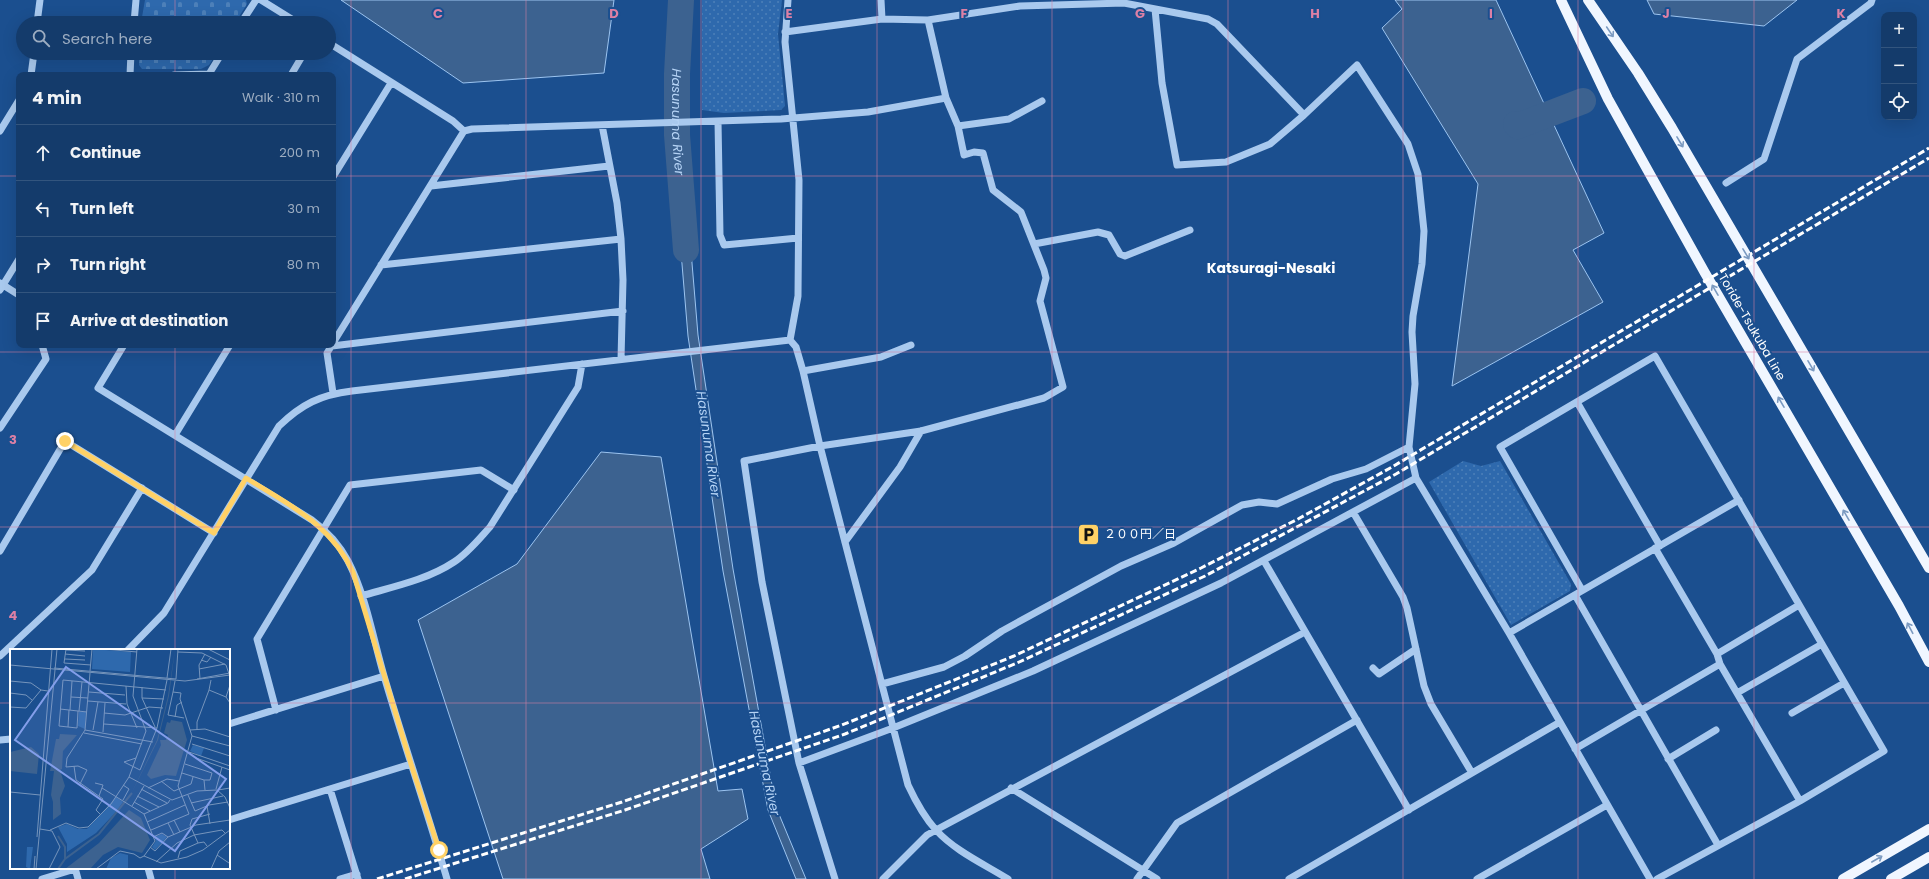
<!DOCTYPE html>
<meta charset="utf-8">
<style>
body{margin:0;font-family:Poppins,"Noto Sans JP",sans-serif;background:#214673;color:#f1f3f6}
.controls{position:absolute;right:12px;top:12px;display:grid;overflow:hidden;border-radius:8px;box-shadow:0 4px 16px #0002}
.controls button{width:36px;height:36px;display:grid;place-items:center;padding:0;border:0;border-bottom:1px solid #33557e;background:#143b6b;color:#f1f3f6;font:20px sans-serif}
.stop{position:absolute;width:12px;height:12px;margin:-9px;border:3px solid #ffd166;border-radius:50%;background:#fff}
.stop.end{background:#ffd166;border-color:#fff;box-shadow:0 1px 4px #0008}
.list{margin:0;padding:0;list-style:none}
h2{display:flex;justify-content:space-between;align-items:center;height:52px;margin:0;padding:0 16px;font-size:17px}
h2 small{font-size:13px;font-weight:400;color:#9dadc1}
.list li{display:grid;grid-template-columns:26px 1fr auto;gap:12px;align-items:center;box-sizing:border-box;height:56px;padding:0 16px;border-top:1px solid #33557e}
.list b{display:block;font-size:15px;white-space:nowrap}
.list em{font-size:13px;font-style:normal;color:#9dadc1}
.icon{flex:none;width:22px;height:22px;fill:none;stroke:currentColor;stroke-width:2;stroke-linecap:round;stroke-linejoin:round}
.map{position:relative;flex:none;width:1929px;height:879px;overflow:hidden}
.search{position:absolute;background:#143b6b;box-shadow:0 4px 16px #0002;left:16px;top:16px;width:320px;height:44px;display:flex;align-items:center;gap:10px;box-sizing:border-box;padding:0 14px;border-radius:22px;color:#9dadc1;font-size:15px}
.panel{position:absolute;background:#143b6b;box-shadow:0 4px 16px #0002;left:16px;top:72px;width:320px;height:276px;border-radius:8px}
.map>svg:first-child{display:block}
.grass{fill:url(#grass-dots)}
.cemetery{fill:url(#cemetery-stones)}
.water{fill:#3c6290;stroke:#9cc4f0}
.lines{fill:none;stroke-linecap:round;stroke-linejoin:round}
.river{stroke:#3c6290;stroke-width:26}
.minor{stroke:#a9c9ee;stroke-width:7}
.major{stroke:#f0f6ff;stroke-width:10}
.rail{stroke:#fff;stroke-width:3;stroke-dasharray:7 3;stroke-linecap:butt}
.oneway{stroke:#7b9ac1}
.route{stroke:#ffd166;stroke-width:5}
.grid{fill:none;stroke:#dd80a5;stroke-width:1;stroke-opacity:0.55}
.labels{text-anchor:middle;stroke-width:4;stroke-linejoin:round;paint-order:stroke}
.street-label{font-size:12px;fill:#fff;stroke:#1b4f8f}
.poi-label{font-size:12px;fill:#fff;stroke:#1b4f8f;text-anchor:start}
.water-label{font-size:13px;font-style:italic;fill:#b5d3f5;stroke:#1b4f8f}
.quarter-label{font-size:14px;font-weight:bold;fill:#fff;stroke:#1b4f8f}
.inset-river{fill:none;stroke:#3c6290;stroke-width:2}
.inset-road{fill:none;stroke:#7695bc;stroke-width:1}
.view{fill:#839eea;fill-opacity:0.15;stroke:#839eea;stroke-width:2}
.inset-edge{fill:none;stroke:#fff;stroke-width:2}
.grid-label{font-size:13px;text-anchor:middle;font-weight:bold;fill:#dd80a5;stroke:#1b4f8f;stroke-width:4;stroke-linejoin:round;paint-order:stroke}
</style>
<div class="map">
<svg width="1929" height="879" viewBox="0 0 1929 879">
<defs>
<pattern id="grass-dots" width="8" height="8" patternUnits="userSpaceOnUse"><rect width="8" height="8" fill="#2e69ad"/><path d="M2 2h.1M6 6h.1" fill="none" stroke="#4d80b9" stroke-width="1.8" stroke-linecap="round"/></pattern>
<pattern id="cemetery-stones" width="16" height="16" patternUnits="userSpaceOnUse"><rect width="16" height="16" fill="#2e69ad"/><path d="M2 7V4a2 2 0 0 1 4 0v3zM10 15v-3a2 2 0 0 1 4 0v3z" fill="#4d80b9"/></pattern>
</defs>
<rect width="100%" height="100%" fill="#1b4f8f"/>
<path class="grass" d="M702,0H782L778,34L785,106L781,110L724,113L702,110Z
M1463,461L1481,466L1500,461L1571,584L1570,591L1511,625L1429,482Z"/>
<path class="cemetery" d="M145,0H246L247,4L235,23H141Z
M140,53H217L209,65L201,69H142L139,65Z"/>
<path class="water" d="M341,0H614L604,73L463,83Z
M1395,0H1496L1604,233L1573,250L1603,302L1452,386L1478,184L1382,28L1402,9Z
M1647,0H1797L1764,26L1654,14Z
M688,215L698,335L733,569L776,807L806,879H796L768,810L723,571L688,336L678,216Z
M601,452L661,457L718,791L742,789L748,819L701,849L710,879H503L418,620L517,564Z"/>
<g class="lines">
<g class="river">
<path id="s1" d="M681,0L677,74V135L686,250"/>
<path d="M1516,124L1518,126L1583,101"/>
</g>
<path class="minor" d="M261,0L298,23
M788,0L785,42L799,180L798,296L790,340
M881,0L882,19L928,20L1020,6L1124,3L1208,19L1217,24L1304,115
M1155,9L1162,83L1177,165L1226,162L1270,144L1304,115L1357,65L1408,144L1418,174L1424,231L1422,264L1413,316L1412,332L1415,384L1409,447L1416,478
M37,23L40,0
M134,23L136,0
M241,23L256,0
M785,32L882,19
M329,43L453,121L464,131
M31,75L34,53
M130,75L131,53
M174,75L209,74L222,53
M291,75L304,53
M718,121L720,235L724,245L798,238
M602,125L617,203L621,239L623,280L621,359
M958,126L1009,119L1042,101
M0,131L19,100
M333,177L391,83
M1726,183L1764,159L1797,59L1871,3L1872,0
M431,186L609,166
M1034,244L1098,232L1109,235L1120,254L1125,256L1190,230
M381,265L621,239
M0,283L19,295
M0,290L19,259
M333,343L464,131L472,129L781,119L868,112L946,98
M124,345L98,388L312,520C327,531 339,544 348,561C366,596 373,638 384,676C404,744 427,811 447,879
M332,345L327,353L333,393
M332,346L623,311
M803,371L881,357L911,345
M1577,402L1660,546
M0,428L46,359L42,345
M175,435L230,345
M1353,512L1403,597L1407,608L1424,686L1431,704L1472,773
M845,542L900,467L921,431
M1655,548L1717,654L1720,664L1800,801
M0,551L65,441L214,533
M1264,561L1409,810
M1582,590L1500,447L1655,356L1884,751L1800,801L1657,879
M1575,595L1718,845
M361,596C392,587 427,580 454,562C468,553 479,539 490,527L578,387L582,364
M1509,633L1739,500
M128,650L164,613L279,426C302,404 320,395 352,391L790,340L796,347L803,371L820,446L908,785C915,800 924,817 936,830C955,851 984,864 1008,879
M1717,654L1799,605
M0,656L92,570L142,488
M1373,668L1379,674L1416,649
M882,684L944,667L965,656L1002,631L1121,566L1174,543L1242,505L1259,502L1277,504L1332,479L1366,469L1409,447
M1737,693L1822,644
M276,710L257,639L350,485L481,470L514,490
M1792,713L1844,683
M229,724L384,676
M0,740L11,739
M1575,749L1720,664
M1668,759L1716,730
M799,763L893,728L1033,671L1221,583L1416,478L1509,633L1650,879
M1011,788L1157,879
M330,789L358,879
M229,820L411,764
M75,868L78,879
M148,868L151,879
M42,879L75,869
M340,879L357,874
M835,879L799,763L762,582L744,461L820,446L921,431L1044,398L1063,387L1040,301L1046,278L1044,270L1021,212L993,190L983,153L974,152L964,155L958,126L946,98L928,20
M883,879L927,835L936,830L1305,632
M1137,879L1177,823L1357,720
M1289,879L1560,722
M1477,879L1607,805"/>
<path class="major" d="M1561,0L1608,99L1705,273L1899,606L1929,662
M1588,0L1638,73L1672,128L1929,568
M1843,879L1929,829
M1891,879L1929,857"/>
<path class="rail" d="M377,879L622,802L842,725L1014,656L1201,568L1298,519L1392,467L1929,148
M405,879L625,810L845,734L1017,663L1205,576L1396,474L1929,158"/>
</g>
<defs><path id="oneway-shaft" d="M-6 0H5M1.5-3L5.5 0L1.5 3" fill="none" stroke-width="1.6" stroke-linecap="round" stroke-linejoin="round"/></defs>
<g class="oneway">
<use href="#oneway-shaft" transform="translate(1610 32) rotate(56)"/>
<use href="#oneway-shaft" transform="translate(1680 142) rotate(59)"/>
<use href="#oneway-shaft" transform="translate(1746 254) rotate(59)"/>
<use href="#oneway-shaft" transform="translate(1715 290) rotate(-120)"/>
<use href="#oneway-shaft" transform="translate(1811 366) rotate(60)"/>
<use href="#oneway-shaft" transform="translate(1781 402) rotate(-120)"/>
<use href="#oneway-shaft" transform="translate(1846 515) rotate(-120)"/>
<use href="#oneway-shaft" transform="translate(1910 628) rotate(-118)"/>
<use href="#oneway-shaft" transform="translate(1877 859) rotate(-30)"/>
</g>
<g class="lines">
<path class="route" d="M65,441L214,533L246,478C289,505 331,524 353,572L411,764L439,850"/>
</g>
<path class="grid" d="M175,0V23M351,0V879M526,0V879M701,0V879M877,0V879M1052,0V879M1228,0V879M1403,0V879M1578,0V879M1754,0V879M175,53V75M0,176H19M333,176H1929M175,345V650M0,352H1929M0,527H1929M0,703H11M229,703H1929M175,868V879"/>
<defs>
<symbol id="parking-square" viewBox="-11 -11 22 22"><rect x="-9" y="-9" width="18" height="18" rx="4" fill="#ffd166" stroke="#1b4f8f"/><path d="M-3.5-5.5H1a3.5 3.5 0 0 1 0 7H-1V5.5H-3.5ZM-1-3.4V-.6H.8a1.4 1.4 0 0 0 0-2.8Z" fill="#111"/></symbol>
</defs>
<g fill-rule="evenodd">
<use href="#parking-square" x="1076" y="522" width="25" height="25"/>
</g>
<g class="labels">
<g class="street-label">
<text transform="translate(1752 327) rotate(60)" y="4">Toride-Tsukuba Line</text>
</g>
<g class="poi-label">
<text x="1104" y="538">２００円／日</text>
</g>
<g class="water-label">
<text dy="5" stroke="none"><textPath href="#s1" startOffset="122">Hasunuma River</textPath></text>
<text transform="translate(709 444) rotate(82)" y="5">Hasunuma River</text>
<text transform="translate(765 763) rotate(78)" y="5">Hasunuma River</text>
</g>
<g class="quarter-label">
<text x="1271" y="273">Katsuragi-Nesaki</text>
</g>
</g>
<g transform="translate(10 649)">
<rect width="220" height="220" fill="#1b4f8f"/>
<path d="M69,63H76L75,80L68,77ZM183,96L194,99L191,107L180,102ZM106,148L113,153L105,164L86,184L57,203V195L48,178L57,175L68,180H77ZM17,198H23L20,220L16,218Z" fill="#2e69ad"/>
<path d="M83,0L121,3L120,23L82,20ZM110,204L118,206V220H96L101,209Z" fill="#2e69ad"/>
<path d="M152,185L157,188L145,201L142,198L146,192L144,188Z" fill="#2e69ad"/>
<path d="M165,0L159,47L148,91L121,145L147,91L158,47ZM161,71L172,73L177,91L166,127L155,126L141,130L137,126L151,96L150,91H156L158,86L154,84L157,73L160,74ZM50,85L67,86L53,102L52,120L50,121L55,137L50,149L51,165L43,171V153L41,146L44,122H40L46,90H49ZM21,98L29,105L27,125L0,122V103ZM119,161L131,169L140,191L132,204L108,198L93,206L80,220H55L89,194Z" fill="#3c6290"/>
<path class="inset-river" d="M48,187L55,198V210M48,220L55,210L89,185L122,144"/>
<path class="inset-road" d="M56,0L54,14L81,16M94,0L127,3M127,0L123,47L136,82L119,128L162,151L187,142L207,141L215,148L220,159M198,0L220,11M56,1L75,2M168,3L192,4L216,16L220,28M55,5L75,7M55,10L75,11M191,11L197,13L201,8M0,16L175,32L220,26M44,19L166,30M189,20L215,15M80,22L82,0M80,24L75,81L143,93M157,29L161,0M166,30L168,0M187,30L220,24M190,30L189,16L195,5M201,31L199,41L216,48M0,32L21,34L31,41L38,42M220,36L216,48L220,54M116,37L117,55L127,79M132,38V49L145,78M79,43L115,46M163,43L158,66L174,69M0,44L16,46L22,51M61,48L78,49M132,49L154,50M78,52L116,55M0,58L16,59L31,41M50,60L77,63M60,61L62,32M68,62L67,79L49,77L53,31L156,41M69,62L72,33M94,64L115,66L139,58L153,59M165,68L167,56L172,53M94,75L147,79M58,78L59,61M83,81L88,53M180,81L195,80L220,88M187,81V73L199,41M93,83L95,54M74,84L132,95M182,87L220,97M182,95L220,107M179,103L220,117M186,109L220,121M114,113L130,121L147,79L157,31M114,113L126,109M175,115L202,124L200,131H194M64,117L66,131L93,150L86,161L91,166M172,124L194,131L195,141M151,132L164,142L181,135L183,128M85,134L93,136L89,147M70,135L77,121L68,117L56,118L57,109L75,81M92,139L134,165L158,154L160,151M138,139L157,130L169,132M131,140L157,154M206,140L212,118M208,141L220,139M0,143L30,146M178,146L185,162L199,156L218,153M127,147L149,158M113,151L119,140L113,136M124,153L140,162M181,154L213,147M122,157L134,137M197,157L200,175M164,171L170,183M137,173L175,156M158,174L164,186M30,180L42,182L50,198L39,220M40,181L56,174L69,179L78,178L101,155L119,128M141,181L179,165L168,137L182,87L170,50L171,44L163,43L165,32M27,188L42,0M143,188L152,184L158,188M188,194L180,176L182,170L200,165M140,198L145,202L158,188L186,176L220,171M207,206L219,214M134,207L151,214L177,208L193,201L220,181M168,209L170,202L188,194L194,193L197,197M146,213L167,194L184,186L212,181L215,184M24,220L25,207M26,220L47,0M86,220L110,202L124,205L130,209L134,207L145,192L134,165M201,220L209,202L220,193"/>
<path class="view" d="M56,18L216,130L165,202L5,91Z"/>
<rect width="220" height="220" class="inset-edge"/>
</g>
<g class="grid-label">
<text x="438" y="18">C</text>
<text x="614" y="18">D</text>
<text x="789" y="18">E</text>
<text x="964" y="18">F</text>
<text x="1140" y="18">G</text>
<text x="1315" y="18">H</text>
<text x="1491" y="18">I</text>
<text x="1666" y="18">J</text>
<text x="1841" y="18">K</text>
<text x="13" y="444">3</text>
<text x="13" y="620">4</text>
</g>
</svg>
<div class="controls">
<button>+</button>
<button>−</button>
<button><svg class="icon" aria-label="locate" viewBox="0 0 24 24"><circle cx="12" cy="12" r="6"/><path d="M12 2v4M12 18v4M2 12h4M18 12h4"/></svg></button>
</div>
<div class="stop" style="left:439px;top:850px"></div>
<div class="stop end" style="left:65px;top:441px"></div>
<div class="search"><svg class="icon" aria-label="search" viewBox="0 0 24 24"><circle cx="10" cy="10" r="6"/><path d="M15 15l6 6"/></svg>Search here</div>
<section class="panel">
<h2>4 min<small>Walk · 310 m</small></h2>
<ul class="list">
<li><svg class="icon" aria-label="ahead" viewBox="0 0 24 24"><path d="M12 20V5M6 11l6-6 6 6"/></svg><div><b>Continue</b></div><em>200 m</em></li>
<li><svg class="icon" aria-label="left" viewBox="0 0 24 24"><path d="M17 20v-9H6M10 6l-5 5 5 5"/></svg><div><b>Turn left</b></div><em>30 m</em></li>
<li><svg class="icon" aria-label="right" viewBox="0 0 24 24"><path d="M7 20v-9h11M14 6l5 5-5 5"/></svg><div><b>Turn right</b></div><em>80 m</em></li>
<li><svg class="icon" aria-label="arrive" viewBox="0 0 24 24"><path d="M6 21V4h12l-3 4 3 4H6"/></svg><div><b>Arrive at destination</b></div></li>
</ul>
</section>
</div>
